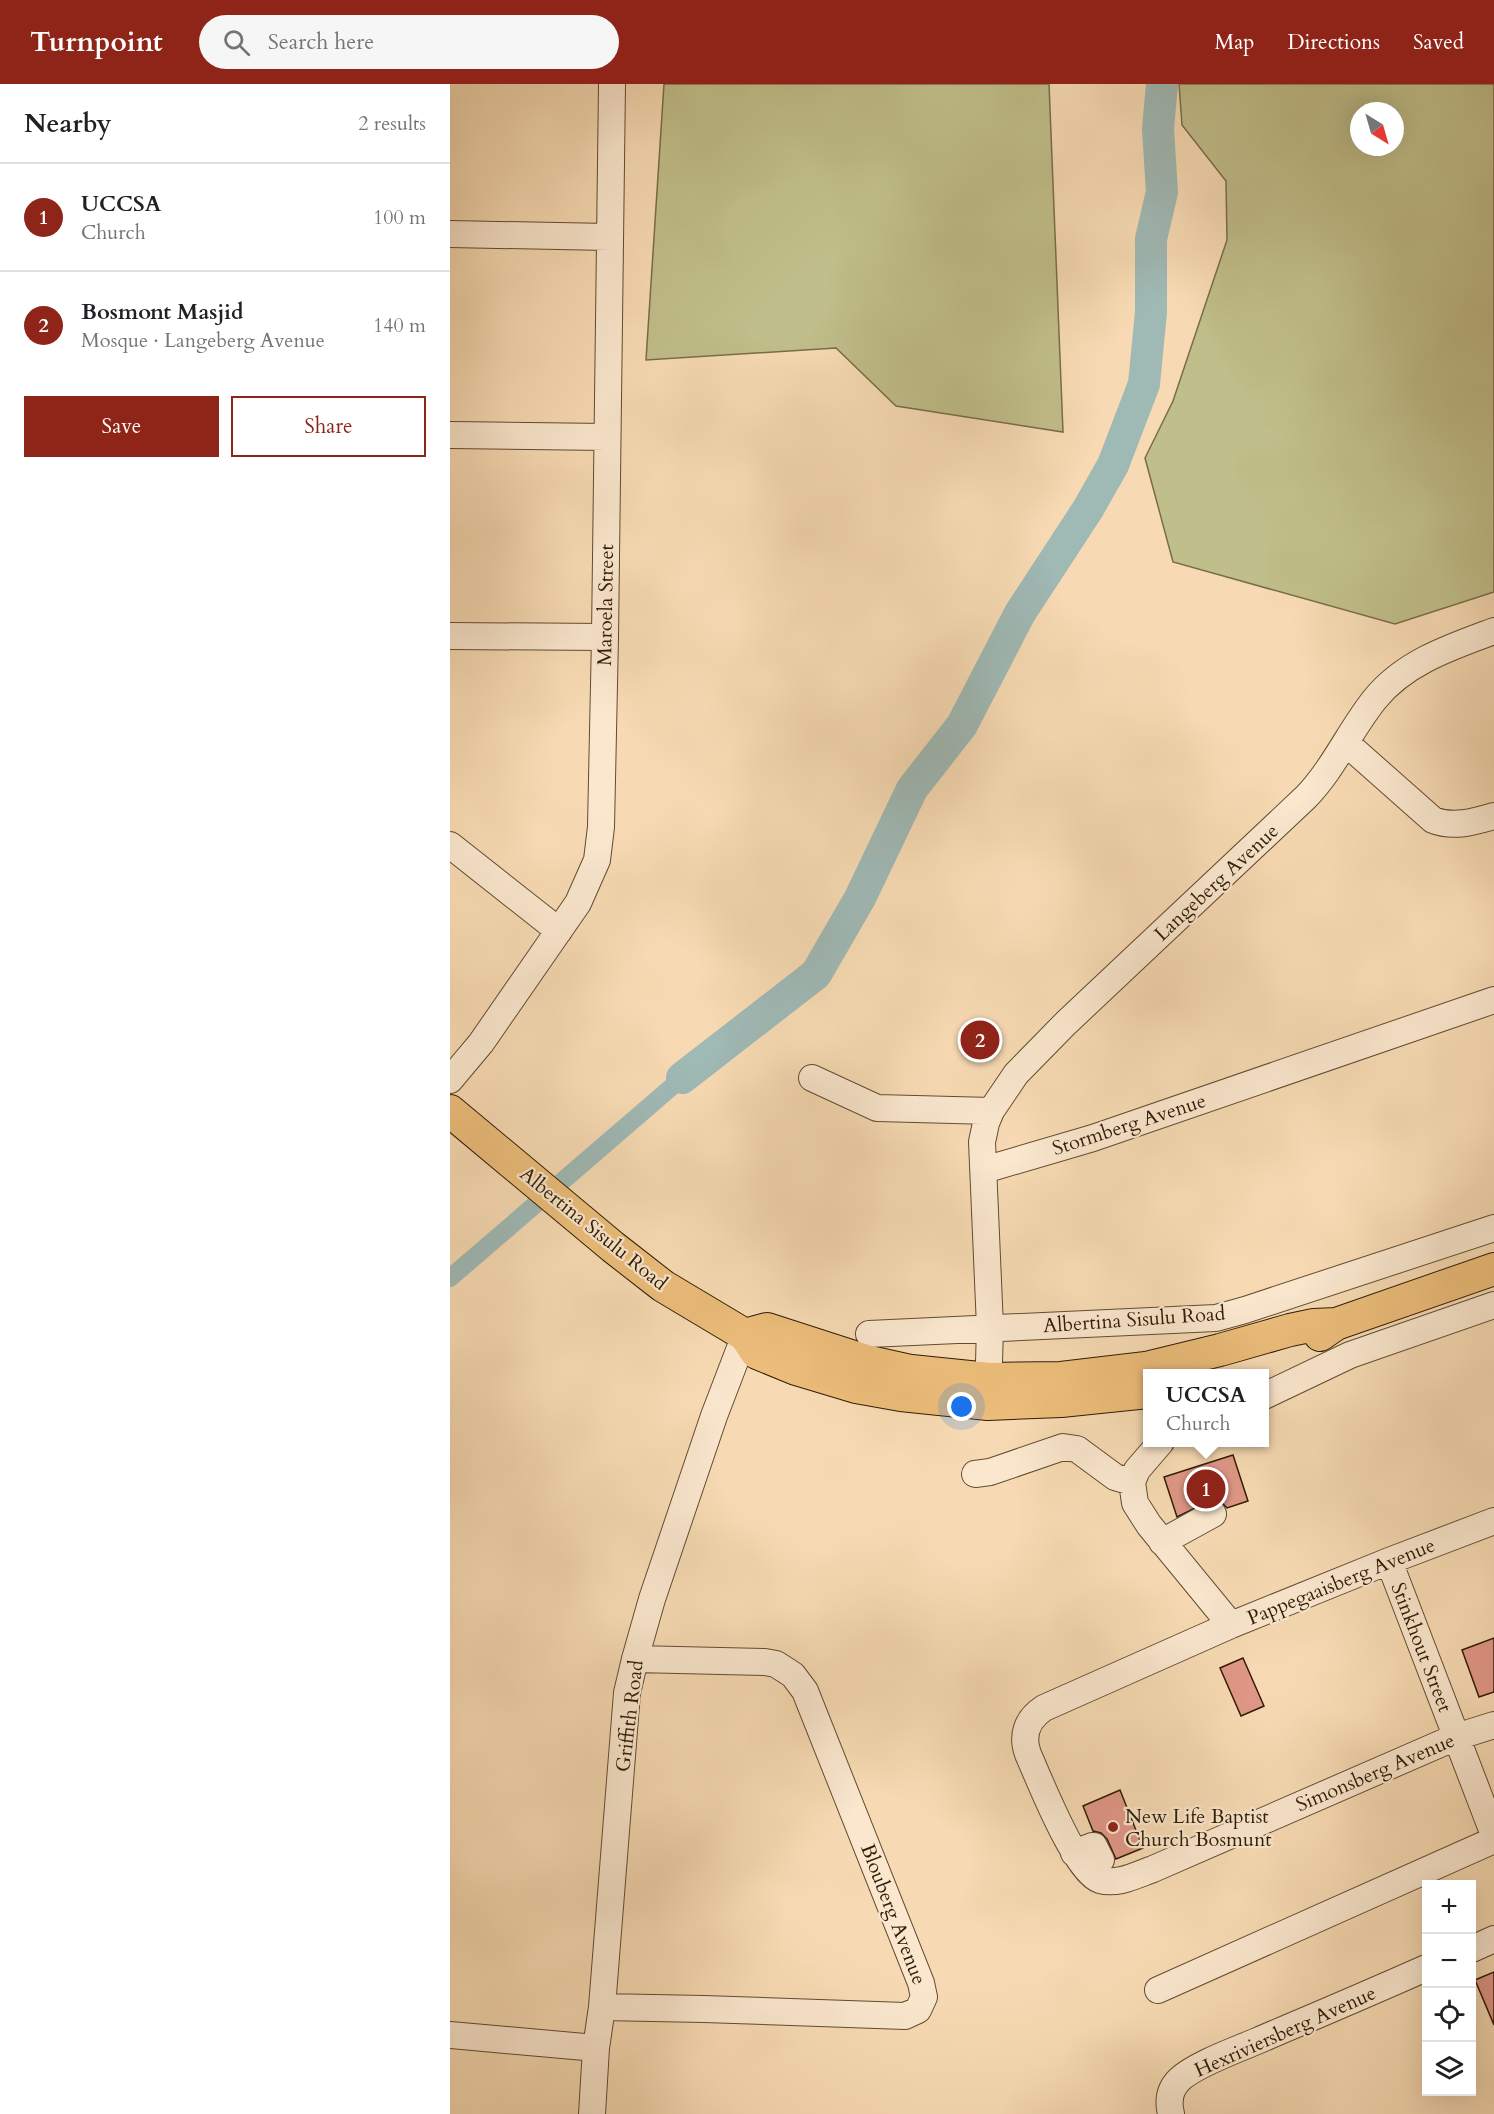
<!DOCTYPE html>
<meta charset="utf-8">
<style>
body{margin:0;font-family:Cardo,serif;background:#f6f6f6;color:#202124}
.controls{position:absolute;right:18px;bottom:18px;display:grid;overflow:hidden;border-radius:0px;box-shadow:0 6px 24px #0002}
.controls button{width:54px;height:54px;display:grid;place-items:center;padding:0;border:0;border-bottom:2px solid #e0e0e0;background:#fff;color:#202124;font:30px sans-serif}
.compass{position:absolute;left:900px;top:18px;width:54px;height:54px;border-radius:50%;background:#fff;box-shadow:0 6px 24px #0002;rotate:143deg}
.you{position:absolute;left:512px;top:1323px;width:21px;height:21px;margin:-15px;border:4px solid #fff;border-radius:50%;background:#1a73e8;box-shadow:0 0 0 9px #1a73e833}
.badge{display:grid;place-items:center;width:39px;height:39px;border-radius:50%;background:#8f2418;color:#fff;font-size:20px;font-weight:700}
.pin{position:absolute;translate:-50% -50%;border:3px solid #fff;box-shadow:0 2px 6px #0006}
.popup{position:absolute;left:693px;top:1285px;width:126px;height:78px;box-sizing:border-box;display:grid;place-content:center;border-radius:0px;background:#fff;filter:drop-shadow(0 2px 4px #0005);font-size:20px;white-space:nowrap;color:#757577}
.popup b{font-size:22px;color:#202124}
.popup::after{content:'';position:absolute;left:50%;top:100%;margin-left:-12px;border:12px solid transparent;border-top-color:#fff}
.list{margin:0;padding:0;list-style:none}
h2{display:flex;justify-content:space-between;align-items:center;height:78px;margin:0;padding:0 24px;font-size:26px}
h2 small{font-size:20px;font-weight:400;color:#757577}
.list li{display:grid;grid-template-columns:39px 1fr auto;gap:18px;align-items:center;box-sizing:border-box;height:108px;padding:0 24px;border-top:2px solid #e0e0e0}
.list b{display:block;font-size:22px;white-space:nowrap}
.list p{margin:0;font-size:20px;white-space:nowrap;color:#757577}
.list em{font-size:20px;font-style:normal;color:#757577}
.actions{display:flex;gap:12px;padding:18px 24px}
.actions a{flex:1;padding:14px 0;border:2px solid #8f2418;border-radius:0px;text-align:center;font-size:21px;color:#8f2418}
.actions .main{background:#8f2418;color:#fff}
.icon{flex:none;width:33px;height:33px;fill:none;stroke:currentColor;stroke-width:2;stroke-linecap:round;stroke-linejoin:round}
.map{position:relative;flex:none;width:1044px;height:2030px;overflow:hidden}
header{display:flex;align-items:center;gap:36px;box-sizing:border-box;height:84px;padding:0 30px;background:#8f2418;color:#fff}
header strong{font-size:28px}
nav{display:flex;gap:33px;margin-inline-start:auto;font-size:21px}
.search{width:420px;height:54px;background:#f6f6f6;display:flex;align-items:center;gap:15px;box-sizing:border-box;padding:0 21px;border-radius:33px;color:#757577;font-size:22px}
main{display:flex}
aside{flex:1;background:#fff}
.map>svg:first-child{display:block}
.green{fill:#c0be8a;stroke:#786d48;stroke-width:1.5;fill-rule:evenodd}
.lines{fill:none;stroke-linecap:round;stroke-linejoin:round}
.canal{stroke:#9fb9b5;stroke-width:18}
.river{stroke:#9fb9b5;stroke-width:32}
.building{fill:#e09787;stroke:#2f1c05;stroke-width:1.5}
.minor-casing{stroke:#614c30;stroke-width:28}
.major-casing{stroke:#2f1c05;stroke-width:34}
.minor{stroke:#fae7ce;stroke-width:26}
.major{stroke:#ecbd7a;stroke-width:32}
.poi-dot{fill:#8f2418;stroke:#fae7ce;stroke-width:2}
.labels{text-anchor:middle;stroke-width:4.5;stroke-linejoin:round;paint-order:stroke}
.street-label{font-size:20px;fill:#2f1c05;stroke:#fae7ce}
.poi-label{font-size:20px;fill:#2f1c05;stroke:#fae7ce;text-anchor:start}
</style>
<header>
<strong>Turnpoint</strong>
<div class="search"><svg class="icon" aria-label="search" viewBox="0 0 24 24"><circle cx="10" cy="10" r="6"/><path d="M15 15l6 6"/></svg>Search here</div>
<nav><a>Map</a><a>Directions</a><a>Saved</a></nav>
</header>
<main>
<aside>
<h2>Nearby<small>2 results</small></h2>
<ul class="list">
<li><span class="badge">1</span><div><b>UCCSA</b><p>Church</p></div><em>100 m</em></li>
<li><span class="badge">2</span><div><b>Bosmont Masjid</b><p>Mosque · Langeberg Avenue</p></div><em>140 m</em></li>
</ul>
<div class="actions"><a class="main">Save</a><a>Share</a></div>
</aside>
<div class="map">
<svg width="1044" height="2030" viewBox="0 0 1044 2030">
<rect width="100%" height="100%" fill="#f7dab3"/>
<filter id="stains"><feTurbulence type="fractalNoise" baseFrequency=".00333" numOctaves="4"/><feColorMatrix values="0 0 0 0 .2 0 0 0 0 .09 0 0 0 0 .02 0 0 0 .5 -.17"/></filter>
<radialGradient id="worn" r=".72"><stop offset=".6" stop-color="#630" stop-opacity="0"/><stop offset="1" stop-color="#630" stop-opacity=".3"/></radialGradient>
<path class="green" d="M214,0H599L613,348L446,322L386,264L196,276Z
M729,0H1044V508L945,540L723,478L695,374L723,317L777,156L776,97L732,41ZM909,27H945V63H909Z"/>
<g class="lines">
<path class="canal" d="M0,1194L232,994"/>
<path class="river" d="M232,994L366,890L410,814L462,705L512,641L570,529L638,425L663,381L694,300L701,228V155L712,108L708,45L712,0"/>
</g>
<path class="building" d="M783,1371L798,1417L777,1424L771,1418L763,1415L727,1433L714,1393Z
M1044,1554V1608L1029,1613L1012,1566Z
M793,1574L814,1622L791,1632L770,1584Z
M670,1706L693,1764L666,1775L657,1755L651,1749L643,1747L633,1722Z
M1044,1888V1941L1025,1896Z"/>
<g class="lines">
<defs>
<path id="minor" d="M0,150L159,153
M0,351L156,353
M0,552L155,553
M896,659L983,736C1003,744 1024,738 1044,732
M0,761L109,847
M362,994L427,1024L541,1027
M0,996L31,959L128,819L147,776L151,743L155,553L162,0
M534,1086L643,1054L1044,916
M419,1250L766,1234L795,1226L1044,1144
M814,1312L900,1271L1044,1221
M538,1313L540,1243L532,1058L536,1039L541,1027L566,990L616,939L856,713C884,684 900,646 925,615C955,578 1001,563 1044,547
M711,1358L687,1386L682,1398L685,1419L699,1441L781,1541
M525,1390L540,1388L613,1363L627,1365L665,1393L682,1398
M1044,1437L939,1477L781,1541L594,1624C577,1635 571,1651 578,1670C589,1695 626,1789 650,1796C668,1801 686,1791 703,1785L1006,1653L1044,1641
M712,1458L763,1430
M939,1477L1044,1751
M624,1769L642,1762H644L651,1776
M1022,1865L1044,1855
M708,1906L1044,1756
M152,1923L254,1925L455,1932L468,1926L474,1913L471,1899L355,1607L343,1591L326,1580L315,1578L185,1575
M0,1951L146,1964
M142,2030L146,1964L152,1923L177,1609L185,1575L202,1515L264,1332L295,1251
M721,2030C718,2018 719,2006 729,1996C744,1981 786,1966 807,1957C863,1933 920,1909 976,1884"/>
<path id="major" d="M0,1027L163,1163L213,1202L295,1251L307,1269L346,1285L406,1303L451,1311L538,1320L611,1317L698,1308
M295,1251L317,1245L416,1277L461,1287L539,1295L611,1294L696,1284L770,1266L840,1246L864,1241L886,1240
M870,1251L886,1240L1044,1185"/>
</defs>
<use href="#minor" class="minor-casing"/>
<use href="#major" class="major-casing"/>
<use href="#minor" class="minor"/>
<use href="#major" class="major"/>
</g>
<circle class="poi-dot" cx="663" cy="1743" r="6"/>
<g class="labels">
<g class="street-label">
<text transform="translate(155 521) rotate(-89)" y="7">Maroela Street</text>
<text transform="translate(766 798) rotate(-43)" y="7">Langeberg Avenue</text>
<text transform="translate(679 1040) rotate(-18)" y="7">Stormberg Avenue</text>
<text transform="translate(144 1144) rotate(39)" y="7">Albertina Sisulu Road</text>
<text transform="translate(684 1235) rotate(-4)" y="7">Albertina Sisulu Road</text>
<text transform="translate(891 1497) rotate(-22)" y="7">Pappegaaisberg Avenue</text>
<text transform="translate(972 1563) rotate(69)" y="7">Stinkhout Street</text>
<text transform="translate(179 1632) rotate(-83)" y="7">Griffith Road</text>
<text transform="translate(925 1688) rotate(-23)" y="7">Simonsberg Avenue</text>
<text transform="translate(444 1830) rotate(69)" y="7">Blouberg Avenue</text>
<text transform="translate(835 1947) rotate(-24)" y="7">Hexriviersberg Avenue</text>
</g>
<g class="poi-label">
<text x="675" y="1739">New Life Baptist<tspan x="675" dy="23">Church Bosmunt</tspan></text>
</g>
</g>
<rect width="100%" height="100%" filter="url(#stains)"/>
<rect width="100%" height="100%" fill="url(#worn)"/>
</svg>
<div class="controls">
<button>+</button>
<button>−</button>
<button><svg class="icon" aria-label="locate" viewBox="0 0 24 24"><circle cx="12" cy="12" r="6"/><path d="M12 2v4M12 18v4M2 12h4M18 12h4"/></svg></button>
<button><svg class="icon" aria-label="layers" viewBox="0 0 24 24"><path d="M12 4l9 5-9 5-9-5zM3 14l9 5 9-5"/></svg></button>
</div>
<svg class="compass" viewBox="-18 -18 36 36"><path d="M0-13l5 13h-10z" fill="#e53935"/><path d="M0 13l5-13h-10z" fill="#757577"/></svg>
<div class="you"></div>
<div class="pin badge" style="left:756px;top:1405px">1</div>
<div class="popup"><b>UCCSA</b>Church</div>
<div class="pin badge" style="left:530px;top:956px">2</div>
</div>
</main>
